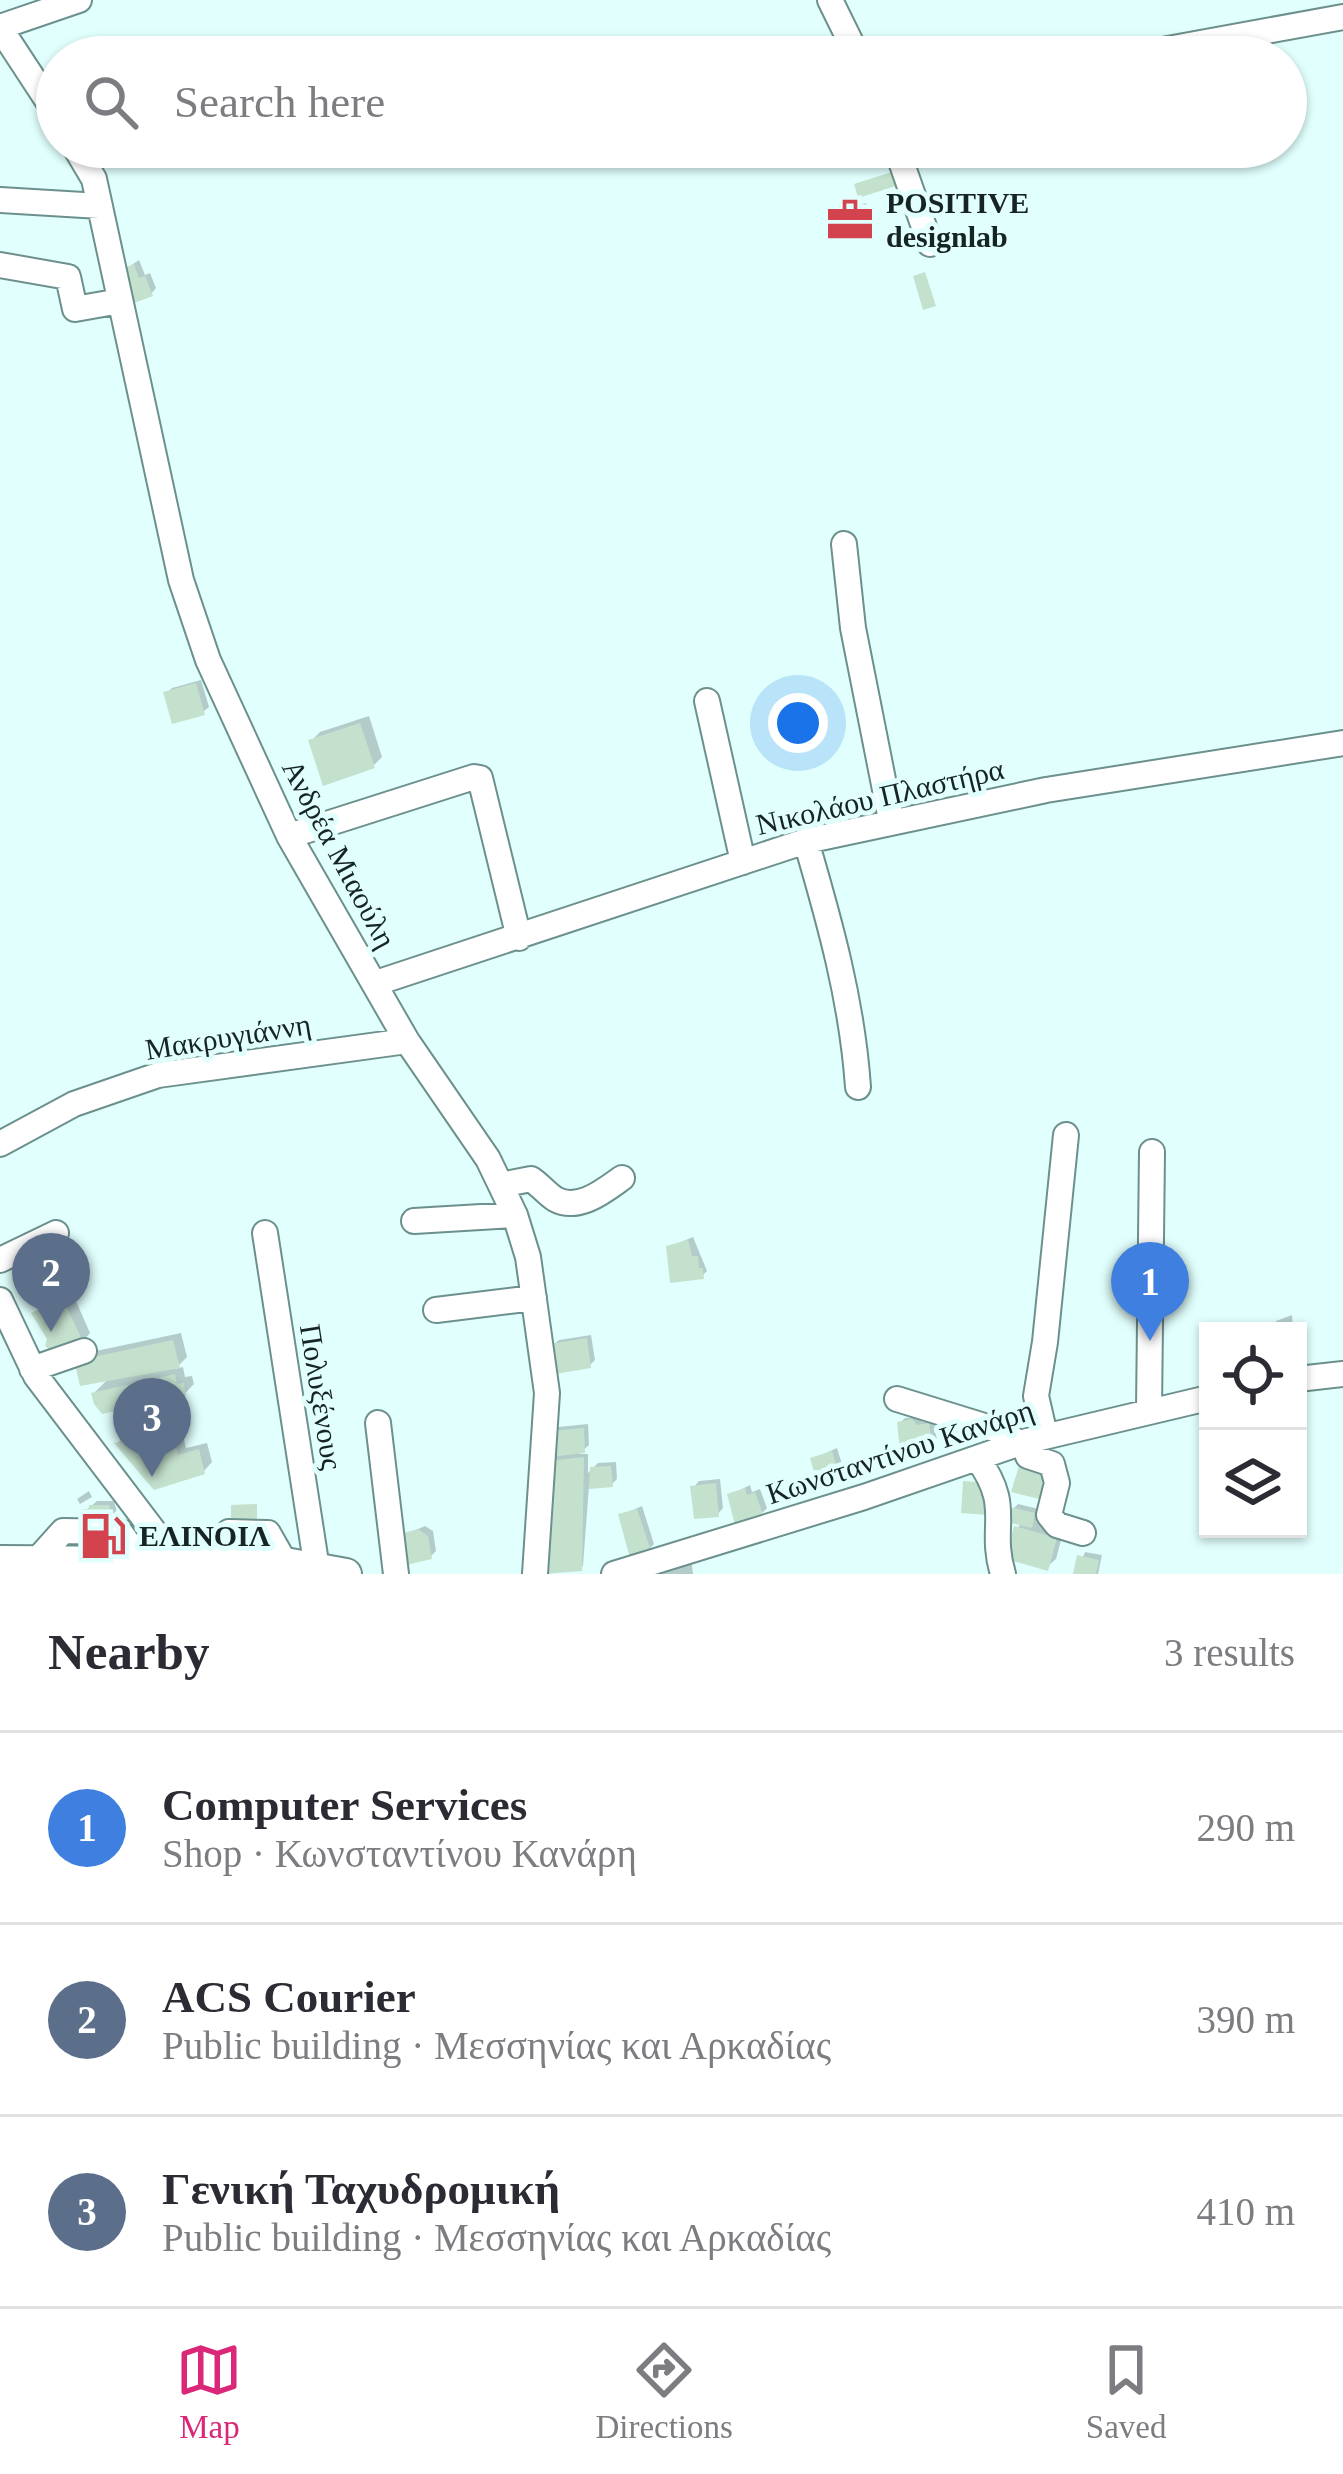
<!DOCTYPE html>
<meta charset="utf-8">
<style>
body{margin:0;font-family:"Times New Roman",serif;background:#f7f7f7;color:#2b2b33}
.controls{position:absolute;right:36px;bottom:36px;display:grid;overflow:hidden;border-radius:0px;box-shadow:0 3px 9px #0004}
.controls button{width:108px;height:108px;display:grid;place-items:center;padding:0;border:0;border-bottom:3px solid #e1e1e2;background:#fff;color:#2b2b33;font:60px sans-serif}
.you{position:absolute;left:798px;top:723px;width:42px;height:42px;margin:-30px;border:9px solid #fff;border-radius:50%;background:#1a73e8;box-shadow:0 0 0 18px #1a73e833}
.badge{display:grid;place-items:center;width:78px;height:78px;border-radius:50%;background:#db2777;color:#fff;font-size:39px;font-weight:700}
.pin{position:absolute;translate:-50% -99px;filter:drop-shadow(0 3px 6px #0008)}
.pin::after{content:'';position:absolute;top:63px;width:42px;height:36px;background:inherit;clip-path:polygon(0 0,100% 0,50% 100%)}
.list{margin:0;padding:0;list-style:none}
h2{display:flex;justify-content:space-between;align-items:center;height:156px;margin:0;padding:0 48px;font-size:51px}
h2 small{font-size:39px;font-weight:400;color:#7c7c81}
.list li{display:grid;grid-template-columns:78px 1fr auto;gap:36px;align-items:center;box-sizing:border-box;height:192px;padding:0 48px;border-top:3px solid #e1e1e2}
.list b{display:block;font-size:45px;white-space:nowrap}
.list p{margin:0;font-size:39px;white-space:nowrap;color:#7c7c81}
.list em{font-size:39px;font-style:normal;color:#7c7c81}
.icon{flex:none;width:66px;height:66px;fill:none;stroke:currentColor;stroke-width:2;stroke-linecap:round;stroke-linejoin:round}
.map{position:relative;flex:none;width:1343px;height:1574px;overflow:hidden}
.search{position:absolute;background:#fff;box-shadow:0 3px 9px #0004;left:36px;right:36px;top:36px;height:132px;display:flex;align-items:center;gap:30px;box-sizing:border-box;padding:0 42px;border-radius:66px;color:#7c7c81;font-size:45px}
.sheet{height:732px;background:#fff}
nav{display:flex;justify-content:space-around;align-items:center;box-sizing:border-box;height:168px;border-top:3px solid #e1e1e2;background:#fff;font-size:33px;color:#7c7c81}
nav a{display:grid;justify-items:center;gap:6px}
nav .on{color:#db2777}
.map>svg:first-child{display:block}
.shadow{fill:#0003}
.building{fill:#c4e1ce}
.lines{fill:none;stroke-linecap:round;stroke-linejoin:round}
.minor-casing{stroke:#6c908d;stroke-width:28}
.major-casing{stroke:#6c908d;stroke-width:34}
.minor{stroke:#fff;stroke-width:24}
.major{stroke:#fff;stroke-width:30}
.labels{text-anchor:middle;stroke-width:10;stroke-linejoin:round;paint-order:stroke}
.poi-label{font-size:30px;font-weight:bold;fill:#162423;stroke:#e0fffd;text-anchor:start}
.street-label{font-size:30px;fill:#162423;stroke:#e0fffd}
</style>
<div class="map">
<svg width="1343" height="1574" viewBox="0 0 1343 1574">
<rect width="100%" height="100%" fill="#e0fffd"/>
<path class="shadow" d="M866,203L869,213L860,222L833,219L842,211Z
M139,260L145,275L150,273L156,288L151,294L127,268Z
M201,680L209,707L203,712L167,693L172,688Z
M369,716L382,757L374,765L311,741L320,732Z
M693,1237L707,1271L702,1276L669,1247Z
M72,1292L90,1333L82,1342L33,1314L42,1306Z
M1292,1315L1293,1331H1277L1276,1321Z
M181,1333L187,1357L175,1369L183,1367L185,1377L192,1376L194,1384L185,1393H94L107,1380L82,1384L91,1352Z
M591,1335L595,1360L590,1365L553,1345L559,1340Z
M921,1417L922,1422L934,1420L937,1441L927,1451L900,1423L905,1418Z
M180,1423L186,1448L207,1443L212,1462L204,1471L118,1443L126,1435Z
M588,1424L589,1445L579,1454H588V1473L598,1463L616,1462L617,1479L612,1484L589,1486L583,1566L548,1574L551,1462L560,1452L553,1432L558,1427Z
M837,1448L845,1474L840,1479L813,1459Z
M720,1479L723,1508L718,1514L694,1487L699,1481Z
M750,1485L752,1492L760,1489L767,1508L762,1513L730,1495Z
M89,1491L92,1497L80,1504L77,1499Z
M97,1501H114L117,1512L111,1518L85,1511Z
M1018,1504L1039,1509L1036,1522L1064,1529L1056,1559L1047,1567L1017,1528L1022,1523L1013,1509Z
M642,1506L654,1544L649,1549L621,1515Z
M425,1526L433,1531L436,1551L431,1556L404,1535Z
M690,1550L693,1574H640Z
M1085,1552L1102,1555L1098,1574H1076Z"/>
<path class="building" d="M902,147H957V148L920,164L918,159L907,163Z
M892,172L896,186L858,198L854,184Z
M857,210L862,224L834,233L830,218Z
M134,264L139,278L145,276L153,296L134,303L123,268Z
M925,272L936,306L923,310L913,276Z
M196,683L205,715L172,724L163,692Z
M360,723L375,768L323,786L308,740Z
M688,1240L692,1256H698L699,1268H703L704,1279L670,1283L666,1246Z
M63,1299L84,1344L57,1356L45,1346L47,1339L31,1313Z
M587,1338L591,1368L555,1374L550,1344Z
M173,1340L180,1368L80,1386L75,1364L79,1360Z
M175,1374L177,1384L184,1383L186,1396L102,1414L94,1404L91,1393Z
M912,1419L917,1425L929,1423L933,1449L929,1454L915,1455V1459L901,1460L897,1422Z
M584,1428L585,1453L549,1457L550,1431Z
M172,1430L178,1455L199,1449L205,1474L154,1490L114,1443Z
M832,1451L842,1482L819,1489L810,1458Z
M584,1457L582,1571L543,1574L548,1461Z
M1021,1459L1049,1469L1043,1500L1011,1492Z
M611,1466L613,1487L589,1489L590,1467Z
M963,1481L990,1483L988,1515L961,1513Z
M716,1483L719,1517L694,1519L690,1486Z
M745,1488L747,1495L755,1492L763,1515L735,1525L727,1494Z
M257,1504V1537H231V1505Z
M89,1505H109L113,1520L79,1521L82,1509H89Z
M1010,1507L1035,1513L1032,1528L1007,1522Z
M637,1509L651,1551L630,1558L618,1514Z
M1014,1526L1057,1538L1048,1571L1006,1559Z
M418,1529L428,1536L432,1559L406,1565L400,1534Z
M1077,1555L1099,1560L1096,1574H1073Z"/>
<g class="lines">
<defs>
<path id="minor" d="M830,0L858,57
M0,27L79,0
M0,28L57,115
M1124,57L1343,17
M75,147L94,179L181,580L208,660L289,836L407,1041L488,1159L515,1215L528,1257L547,1393L535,1574
M896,147L930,244
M0,200L100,206
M0,265L68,277L75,309L120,301
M844,544L853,628L891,820
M707,701L743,862
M289,836L474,777L480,778L519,938
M806,841C830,923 852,1001 858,1087
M376,983L806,841L1046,790L1343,743
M0,1144L74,1104L158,1075L407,1041
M501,1185L531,1179C540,1185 547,1194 555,1199C578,1212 604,1191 622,1178
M414,1221L515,1215
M265,1233L317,1569
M0,1260L56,1233
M0,1300L36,1376L178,1563
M436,1310L534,1298
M32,1369L84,1351
M1298,1379L1343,1374
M897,1399L994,1429L1020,1443
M1149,1409L1152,1152
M378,1423L396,1574
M1045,1435L1036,1396L1045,1342L1066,1135
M1023,1442L1028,1456L1052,1464L1057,1483L1049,1515L1057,1525L1083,1533
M977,1458C1014,1508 988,1525 1003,1574
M36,1561L63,1531L120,1532L142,1563L140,1572
M207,1563L229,1532L268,1533L285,1563
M614,1574L864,1497L1023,1442L1208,1398"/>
<path id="major" d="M0,1561L285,1563L346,1574"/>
</defs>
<use href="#minor" class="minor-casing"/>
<use href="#major" class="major-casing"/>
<use href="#minor" class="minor"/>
<use href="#major" class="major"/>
</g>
<defs>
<symbol id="office-bare" viewBox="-9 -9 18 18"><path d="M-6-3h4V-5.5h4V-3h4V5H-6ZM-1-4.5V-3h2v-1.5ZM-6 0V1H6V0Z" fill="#d3434d" stroke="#e0fffd" stroke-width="2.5" paint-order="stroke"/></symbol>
<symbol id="fuel-bare" viewBox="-9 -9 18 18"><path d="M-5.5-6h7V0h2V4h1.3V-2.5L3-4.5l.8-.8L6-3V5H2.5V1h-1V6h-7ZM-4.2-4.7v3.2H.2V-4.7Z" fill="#d3434d" stroke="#e0fffd" stroke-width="2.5" paint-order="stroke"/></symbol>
</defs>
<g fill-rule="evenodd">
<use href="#office-bare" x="817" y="187" width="66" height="66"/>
<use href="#fuel-bare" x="70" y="1503" width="66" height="66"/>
</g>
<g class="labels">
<g class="poi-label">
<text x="886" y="213">POSITIVE<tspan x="886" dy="34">designlab</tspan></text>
<text x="139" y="1546">ΕΛΙΝΟΙΛ</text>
</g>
<g class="street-label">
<text transform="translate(880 797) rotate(-13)" y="10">Νικολάου Πλαστήρα</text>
<text transform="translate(339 854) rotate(62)" y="10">Ανδρέα Μιαούλη</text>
<text transform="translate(228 1037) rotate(-9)" y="10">Μακρυγιάννη</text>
<text transform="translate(321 1397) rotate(81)" y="10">Πολυξένους</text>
<text transform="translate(900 1452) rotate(-18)" y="10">Κωνσταντίνου Κανάρη</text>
</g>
</g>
</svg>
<div class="controls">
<button><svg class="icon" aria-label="locate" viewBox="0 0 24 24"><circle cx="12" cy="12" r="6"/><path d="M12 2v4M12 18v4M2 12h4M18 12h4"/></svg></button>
<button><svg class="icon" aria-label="layers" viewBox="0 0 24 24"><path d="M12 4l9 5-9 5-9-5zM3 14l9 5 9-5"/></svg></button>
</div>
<div class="you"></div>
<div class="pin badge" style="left:1150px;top:1341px;background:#3f7fe0">1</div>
<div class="pin badge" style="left:51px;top:1332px;background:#5c6f8a">2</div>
<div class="pin badge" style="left:152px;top:1477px;background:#5c6f8a">3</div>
<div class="search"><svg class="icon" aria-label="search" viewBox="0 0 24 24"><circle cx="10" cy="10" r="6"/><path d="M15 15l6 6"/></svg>Search here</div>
</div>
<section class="sheet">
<h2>Nearby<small>3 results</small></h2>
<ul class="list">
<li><span class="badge" style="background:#3f7fe0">1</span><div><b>Computer Services</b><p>Shop · Κωνσταντίνου Κανάρη</p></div><em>290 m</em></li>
<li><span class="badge" style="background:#5c6f8a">2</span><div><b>ACS Courier</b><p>Public building · Μεσσηνίας και Αρκαδίας</p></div><em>390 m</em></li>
<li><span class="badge" style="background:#5c6f8a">3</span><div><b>Γενική Ταχυδρομική</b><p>Public building · Μεσσηνίας και Αρκαδίας</p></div><em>410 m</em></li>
</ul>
</section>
<nav>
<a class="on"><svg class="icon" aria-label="map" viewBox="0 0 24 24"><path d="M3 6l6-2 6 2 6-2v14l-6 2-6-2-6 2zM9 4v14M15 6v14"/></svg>Map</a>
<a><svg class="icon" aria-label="directions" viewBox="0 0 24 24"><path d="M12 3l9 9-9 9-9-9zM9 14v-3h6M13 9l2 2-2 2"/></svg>Directions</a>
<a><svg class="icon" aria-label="saved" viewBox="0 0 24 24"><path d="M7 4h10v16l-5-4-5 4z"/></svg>Saved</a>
</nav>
